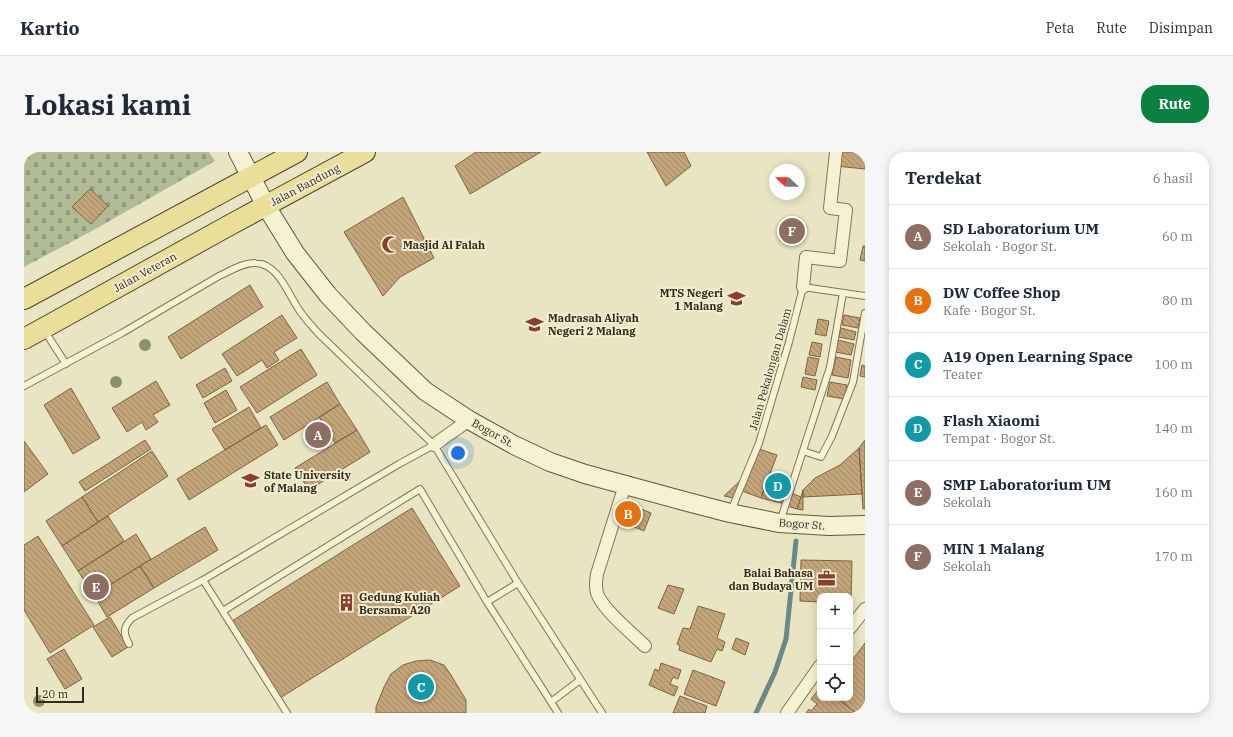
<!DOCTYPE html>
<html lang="id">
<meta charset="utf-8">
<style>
body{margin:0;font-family:"IBM Plex Serif",serif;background:#f6f6f7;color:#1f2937}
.controls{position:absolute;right:12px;bottom:12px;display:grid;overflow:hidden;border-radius:8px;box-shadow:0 2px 10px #0003}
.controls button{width:36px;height:36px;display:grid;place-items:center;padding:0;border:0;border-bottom:1px solid #e0e1e3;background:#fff;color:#1f2937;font:20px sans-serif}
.compass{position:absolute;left:745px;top:12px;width:36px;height:36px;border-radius:50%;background:#fff;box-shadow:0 2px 10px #0003;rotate:292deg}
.scale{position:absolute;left:12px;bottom:10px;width:48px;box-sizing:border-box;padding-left:4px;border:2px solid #322b1d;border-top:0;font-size:11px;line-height:14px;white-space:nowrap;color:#322b1d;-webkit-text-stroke:3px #f2edd0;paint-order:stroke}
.you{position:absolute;left:434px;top:301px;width:14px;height:14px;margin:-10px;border:3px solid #fff;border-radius:50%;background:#1a73e8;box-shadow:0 0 0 6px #1a73e833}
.badge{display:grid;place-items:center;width:26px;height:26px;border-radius:50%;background:#0b8043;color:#fff;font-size:13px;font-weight:700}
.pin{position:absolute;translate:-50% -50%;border:2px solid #fff;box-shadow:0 1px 4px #0006}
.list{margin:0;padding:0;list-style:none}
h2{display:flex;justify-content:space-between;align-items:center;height:52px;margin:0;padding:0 16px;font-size:17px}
h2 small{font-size:13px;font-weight:400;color:#747a83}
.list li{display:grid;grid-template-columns:26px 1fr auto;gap:12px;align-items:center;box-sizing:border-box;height:64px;padding:0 16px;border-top:1px solid #e0e1e3}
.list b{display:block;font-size:15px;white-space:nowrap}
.list p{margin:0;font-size:13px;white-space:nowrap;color:#747a83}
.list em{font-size:13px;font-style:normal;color:#747a83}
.icon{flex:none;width:22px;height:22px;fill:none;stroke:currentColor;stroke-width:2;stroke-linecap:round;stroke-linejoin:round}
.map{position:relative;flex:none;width:841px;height:561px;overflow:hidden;border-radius:16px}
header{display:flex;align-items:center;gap:24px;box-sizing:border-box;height:56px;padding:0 20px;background:#fff;border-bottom:1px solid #e0e1e3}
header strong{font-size:19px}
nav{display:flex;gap:22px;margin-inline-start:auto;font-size:14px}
.intro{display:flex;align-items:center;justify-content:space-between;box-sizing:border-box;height:96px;padding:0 24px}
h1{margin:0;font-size:28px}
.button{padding:10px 18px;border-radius:16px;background:#0b8043;color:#fff;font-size:14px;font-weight:700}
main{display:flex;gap:24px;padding:0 24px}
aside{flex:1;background:#fff;border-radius:16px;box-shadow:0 2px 10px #0003}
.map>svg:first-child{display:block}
.cemetery{fill:url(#cemetery-stones)}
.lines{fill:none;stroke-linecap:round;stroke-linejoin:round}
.stream{stroke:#6b8986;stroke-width:5}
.building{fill:url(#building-back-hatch);stroke:#7e6442}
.lane-casing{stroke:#81755a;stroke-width:8}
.street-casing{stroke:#81755a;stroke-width:14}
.secondary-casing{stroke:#63563d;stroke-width:20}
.primary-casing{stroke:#4f432e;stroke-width:22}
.lane{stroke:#f5f1d3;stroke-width:6}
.street{stroke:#f5f1d3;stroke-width:12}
.secondary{stroke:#f5f1d3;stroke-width:18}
.primary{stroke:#eade9b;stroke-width:20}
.tree{fill:#8a916b}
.labels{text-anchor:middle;stroke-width:4;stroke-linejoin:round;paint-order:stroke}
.street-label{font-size:11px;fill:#322b1d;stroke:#f2edd0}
.poi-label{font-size:11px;font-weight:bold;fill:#322b1d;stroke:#f2edd0;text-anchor:start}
</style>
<header>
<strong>Kartio</strong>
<nav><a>Peta</a><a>Rute</a><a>Disimpan</a></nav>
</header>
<div class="intro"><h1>Lokasi kami</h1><a class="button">Rute</a></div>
<main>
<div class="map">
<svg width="841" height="561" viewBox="0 0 841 561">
<defs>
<pattern id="cemetery-stones" width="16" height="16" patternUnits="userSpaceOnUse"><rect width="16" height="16" fill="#b0bb95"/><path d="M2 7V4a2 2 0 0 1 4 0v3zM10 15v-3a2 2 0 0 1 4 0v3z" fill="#909879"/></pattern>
<pattern id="building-back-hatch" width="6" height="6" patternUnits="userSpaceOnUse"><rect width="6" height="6" fill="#c4a57a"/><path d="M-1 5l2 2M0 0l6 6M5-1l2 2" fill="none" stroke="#a08763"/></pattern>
</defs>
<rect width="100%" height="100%" fill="#e9e4c1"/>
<path class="cemetery" d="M0,0H185L191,9L66,80L0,115Z"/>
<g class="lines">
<path class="stream" d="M732,561L751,520L762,487L772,389"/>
</g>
<path class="building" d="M452,0H517L446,42L431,14Z
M623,0H660L667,14L642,34Z
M813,0H841V17L812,14Z
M66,37L84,54L67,72L48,55Z
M379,45L410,106L376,125L359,144L320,80Z
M839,94H841V109L836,108Z
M226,133L239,155L157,207L144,185Z
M258,163L273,186L250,200L255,208L243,216L238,208L213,224L198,202Z
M820,163L836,166L834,176L818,173Z
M794,167L805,169L802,184L791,182Z
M817,176L832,180L830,188L815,185Z
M814,188L830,192L827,203L811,200Z
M788,190L798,192L796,205L785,203Z
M277,197L293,223L233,261L216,235Z
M784,205L795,207L791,224L781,222Z
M812,205L827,208L824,226L808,223Z
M838,213L841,214V225L836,224Z
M201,216L208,229L179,246L172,233Z
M779,225L793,228L791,238L777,235Z
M132,229L146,253L129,263L134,270L122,278L118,270L103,280L88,256Z
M303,230L316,252L260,288L246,265Z
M806,230L823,233L820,247L803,244Z
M47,236L76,286L49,302L20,253Z
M202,238L213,258L191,271L180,251Z
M316,252L333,278L311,291L295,265Z
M225,255L237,276L201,298L188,277Z
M242,273L254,293L165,348L153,327Z
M333,278L346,300L285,338L271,316Z
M121,288L127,297L61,339L55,330Z
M841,288V357H839L835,296Z
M0,289L24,322L0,340Z
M835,296L838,342L779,345V338L791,326L816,313Z
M735,297L753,303L737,346L718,339Z
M128,299L144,324L74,370L58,345Z
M746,320L769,328L761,352L737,346Z
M718,327L710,346L700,344Z
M779,338V358L773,357L777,345Z
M765,340L777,345L773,357L760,353Z
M58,345L74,370L38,394L22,369Z
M605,352L627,361L620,379L598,370Z
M388,356L436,434L256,546L208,469Z
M84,364L100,389L54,419L38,394Z
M181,375L194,398L130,436L116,414Z
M112,382L127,407L70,443L54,419Z
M14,384L70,473L26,501L0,458V393Z
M777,408L828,409L827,451L826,450V444H796V450L776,449Z
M116,414L130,436L83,465L70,443Z
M644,433L660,437L650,462L634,456Z
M674,454L701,462L693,486L701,490L698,499L693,497L687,510L655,498L656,494L653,492L659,476L666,477Z
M86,465L104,495L88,505L69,475Z
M712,486L725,491L721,503L708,497Z
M841,491V559L839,561H832L813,546H826V511Z
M40,497L58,527L41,537L23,507Z
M406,508L420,513L427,523L442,548V561H352V555L360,535L367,522L379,513L392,509Z
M637,511L657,518L654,527L649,525L646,532L654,535L650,544L625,533L631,517L635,519Z
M669,518L701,530L692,554L660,542Z
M796,536V546H813L832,561H782L785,557L787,559L793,552L787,547Z
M656,544L683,554L681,561H649Z"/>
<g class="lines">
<defs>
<path id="lane" d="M20,178L42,212
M0,234L98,181L195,124C206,119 220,110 232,111C256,112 265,146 278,162C283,169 289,175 294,181L410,293L494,431L578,561
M779,299L797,305L808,284L829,230L841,161
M707,359L735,291L765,190L779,135L841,144
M756,370L806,215L819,141
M179,428L263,561
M494,431L463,450L527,550
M199,459L396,337L463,450
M105,492C99,481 99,475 108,466L179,428L375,312L410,293
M534,561L527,550L556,528"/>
<path id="street" d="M779,135L782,105L816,109L822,58L806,56L812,0
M410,293L445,268
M601,333L573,422C572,428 571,434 573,441C578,457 608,481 621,494
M826,476L841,457
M763,561L796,514"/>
<path id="secondary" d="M214,0L242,54L271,101L304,143L339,180L401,239L445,268L490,293L526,310L561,322L660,349L706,361L755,371L805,374L841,373"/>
<path id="primary" d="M0,147L273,0
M0,187L204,74L341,0"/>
</defs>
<use href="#lane" class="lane-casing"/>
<use href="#street" class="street-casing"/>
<use href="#secondary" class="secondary-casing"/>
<use href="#primary" class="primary-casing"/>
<use href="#lane" class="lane"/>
<use href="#street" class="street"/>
<use href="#secondary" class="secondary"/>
<use href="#primary" class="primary"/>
</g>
<g class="tree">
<circle cx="121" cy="193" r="6"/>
<circle cx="92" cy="230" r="6"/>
<circle cx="15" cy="549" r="6"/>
</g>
<defs>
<symbol id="mosque-bare" viewBox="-9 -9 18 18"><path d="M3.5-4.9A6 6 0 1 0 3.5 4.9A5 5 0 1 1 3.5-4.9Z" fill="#8b3e2f" stroke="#f2edd0" stroke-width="2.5" paint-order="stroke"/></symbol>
<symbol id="school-bare" viewBox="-9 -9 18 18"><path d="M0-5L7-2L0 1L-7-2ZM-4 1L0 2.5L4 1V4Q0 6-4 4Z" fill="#8b3e2f" stroke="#f2edd0" stroke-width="2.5" paint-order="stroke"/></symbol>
<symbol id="university-bare" viewBox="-9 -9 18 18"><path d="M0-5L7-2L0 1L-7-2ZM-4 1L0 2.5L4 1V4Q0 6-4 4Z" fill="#8b3e2f" stroke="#f2edd0" stroke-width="2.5" paint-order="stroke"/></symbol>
<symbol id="office-bare" viewBox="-9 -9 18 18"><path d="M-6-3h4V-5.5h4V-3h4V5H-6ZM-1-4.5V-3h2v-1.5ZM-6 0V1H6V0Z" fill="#8b3e2f" stroke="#f2edd0" stroke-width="2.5" paint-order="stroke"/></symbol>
<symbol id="building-bare" viewBox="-9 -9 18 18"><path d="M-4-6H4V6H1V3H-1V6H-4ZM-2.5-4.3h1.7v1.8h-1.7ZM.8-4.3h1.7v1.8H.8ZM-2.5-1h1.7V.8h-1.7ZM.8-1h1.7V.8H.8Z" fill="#8b3e2f" stroke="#f2edd0" stroke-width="2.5" paint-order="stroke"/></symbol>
</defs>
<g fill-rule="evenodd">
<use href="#mosque-bare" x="354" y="80" width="25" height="25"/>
<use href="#school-bare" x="700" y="134" width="25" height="25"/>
<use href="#school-bare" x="498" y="160" width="25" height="25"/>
<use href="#university-bare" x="214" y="316" width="25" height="25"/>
<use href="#office-bare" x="790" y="414" width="25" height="25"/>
<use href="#building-bare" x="310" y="438" width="25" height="25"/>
</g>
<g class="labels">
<g class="street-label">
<text transform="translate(281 33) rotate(-28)" y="4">Jalan Bandung</text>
<text transform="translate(121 120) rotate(-29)" y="4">Jalan Veteran</text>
<text transform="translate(746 217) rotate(-74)" y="4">Jalan Pekalongan Dalam</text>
<text transform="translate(469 281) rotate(29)" y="4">Bogor St.</text>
<text transform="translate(778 372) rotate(4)" y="4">Bogor St.</text>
</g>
<g class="poi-label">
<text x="379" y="97">Masjid Al Falah</text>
<text x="699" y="145" text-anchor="end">MTS Negeri<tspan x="699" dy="13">1 Malang</tspan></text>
<text x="524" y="170">Madrasah Aliyah<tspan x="524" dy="13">Negeri 2 Malang</tspan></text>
<text x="240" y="327">State University<tspan x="240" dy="13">of Malang</tspan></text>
<text x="789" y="425" text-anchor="end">Balai Bahasa<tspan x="789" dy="13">dan Budaya UM</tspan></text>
<text x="335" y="449">Gedung Kuliah<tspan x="335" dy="13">Bersama A20</tspan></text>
</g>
</g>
</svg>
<div class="controls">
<button>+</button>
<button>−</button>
<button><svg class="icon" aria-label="locate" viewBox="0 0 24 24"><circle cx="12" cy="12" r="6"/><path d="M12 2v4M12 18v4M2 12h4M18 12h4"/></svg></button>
</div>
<svg class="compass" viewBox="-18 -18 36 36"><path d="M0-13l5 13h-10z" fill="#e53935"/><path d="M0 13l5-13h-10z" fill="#747a83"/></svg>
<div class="scale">20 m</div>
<div class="you"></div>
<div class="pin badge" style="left:294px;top:283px;background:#8d6e63">A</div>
<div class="pin badge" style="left:604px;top:362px;background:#e8710a">B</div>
<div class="pin badge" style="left:397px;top:535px;background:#0f9aa8">C</div>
<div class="pin badge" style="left:754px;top:334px;background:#0f9aa8">D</div>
<div class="pin badge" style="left:72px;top:435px;background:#8d6e63">E</div>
<div class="pin badge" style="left:768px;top:79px;background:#8d6e63">F</div>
</div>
<aside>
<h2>Terdekat<small>6 hasil</small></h2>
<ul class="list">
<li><span class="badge" style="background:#8d6e63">A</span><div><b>SD Laboratorium UM</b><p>Sekolah · Bogor St.</p></div><em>60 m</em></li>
<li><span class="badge" style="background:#e8710a">B</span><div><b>DW Coffee Shop</b><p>Kafe · Bogor St.</p></div><em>80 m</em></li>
<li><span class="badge" style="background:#0f9aa8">C</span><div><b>A19 Open Learning Space</b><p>Teater</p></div><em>100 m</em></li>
<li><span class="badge" style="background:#0f9aa8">D</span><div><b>Flash Xiaomi</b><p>Tempat · Bogor St.</p></div><em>140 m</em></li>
<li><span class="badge" style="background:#8d6e63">E</span><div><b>SMP Laboratorium UM</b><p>Sekolah</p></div><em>160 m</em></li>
<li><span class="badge" style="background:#8d6e63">F</span><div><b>MIN 1 Malang</b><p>Sekolah</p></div><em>170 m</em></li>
</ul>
</aside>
</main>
